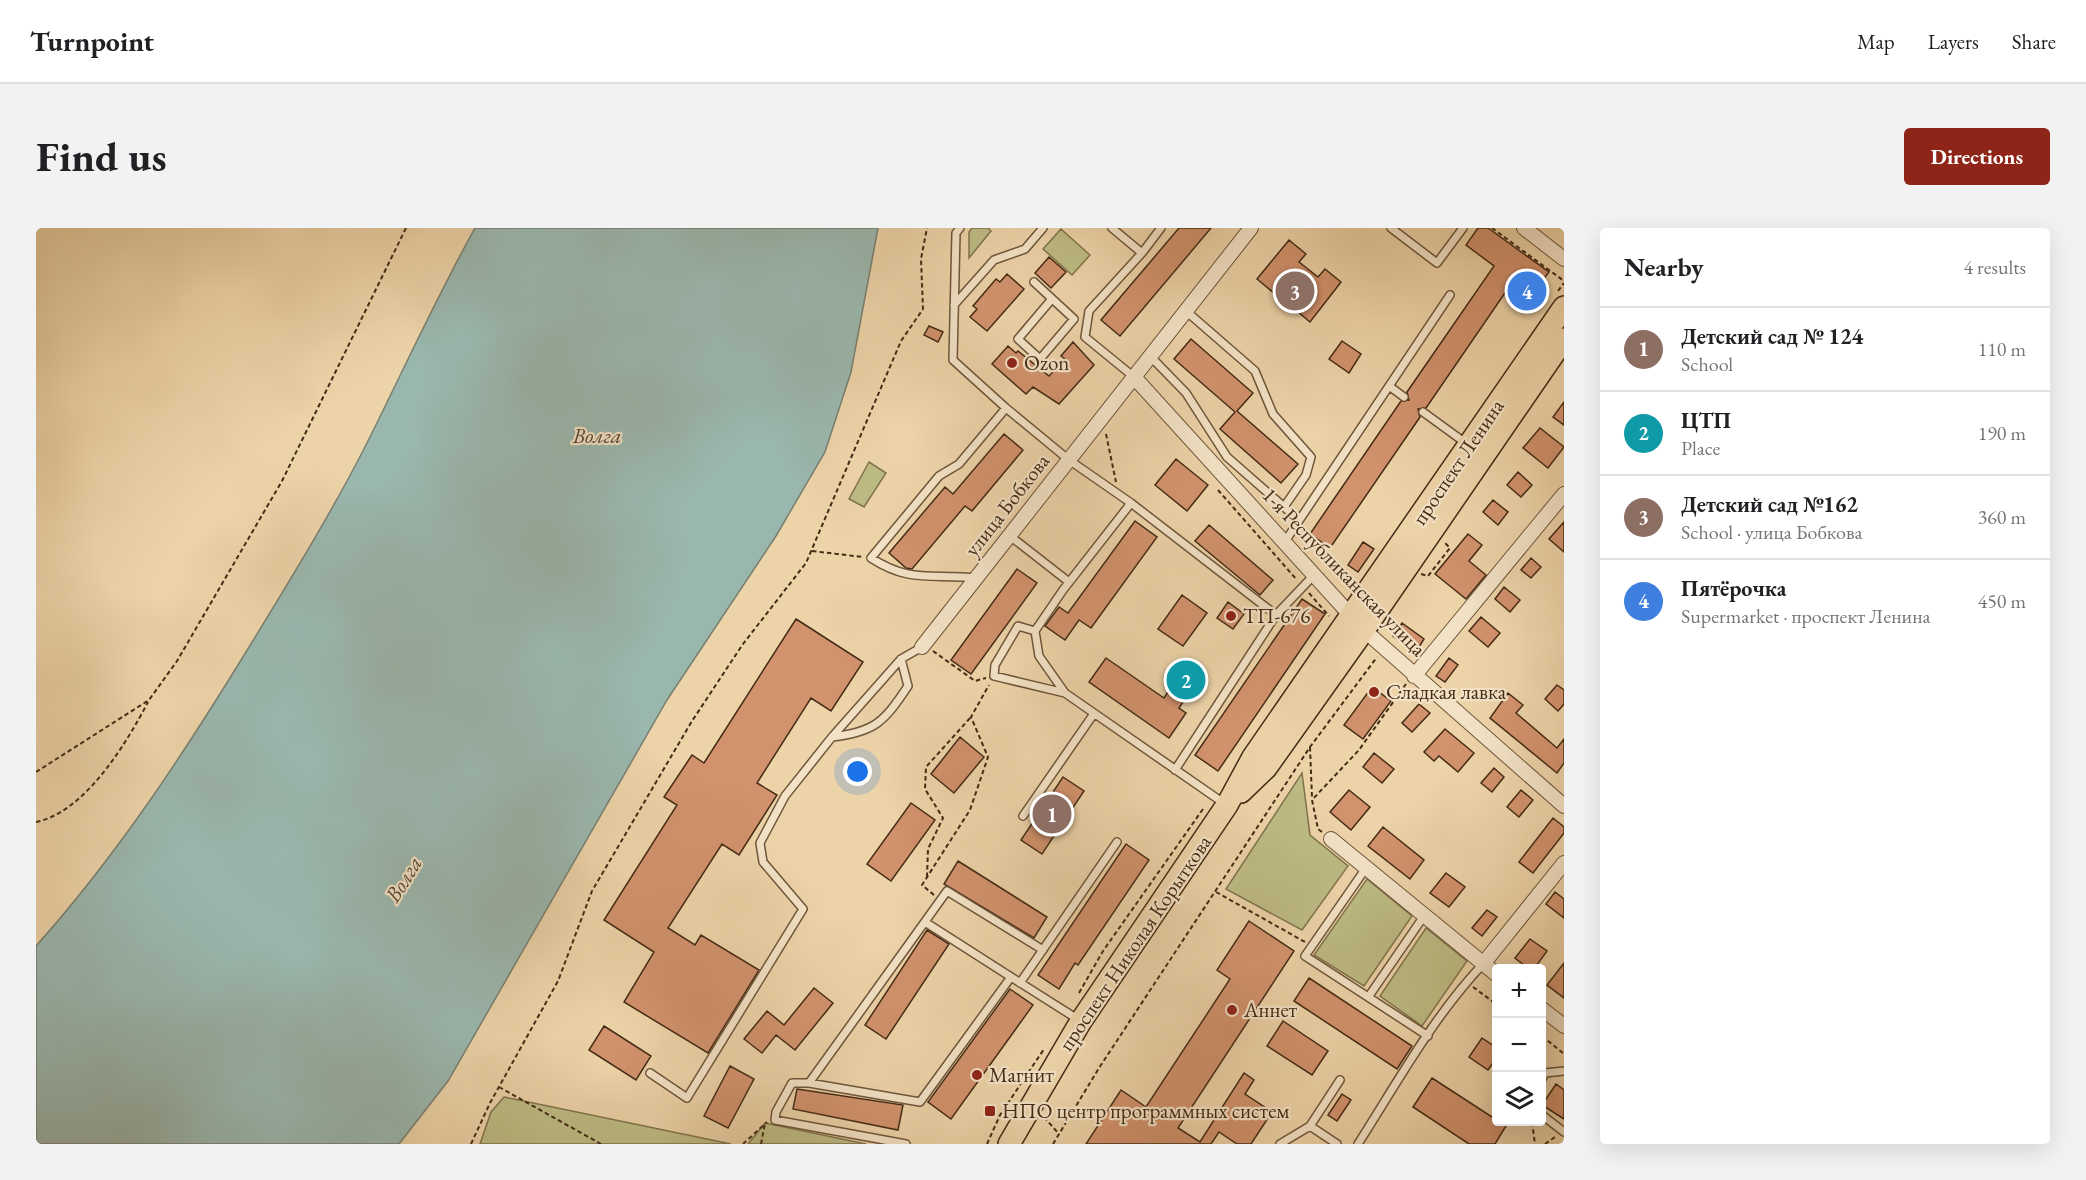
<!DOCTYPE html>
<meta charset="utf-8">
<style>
body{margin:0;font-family:"EB Garamond",serif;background:#f2f2f2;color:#202124}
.controls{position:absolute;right:18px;bottom:18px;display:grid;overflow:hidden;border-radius:6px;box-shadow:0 6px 24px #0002}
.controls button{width:54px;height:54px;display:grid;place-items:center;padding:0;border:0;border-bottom:2px solid #e0e0e0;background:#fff;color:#202124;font:30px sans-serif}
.you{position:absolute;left:822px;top:544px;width:21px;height:21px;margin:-15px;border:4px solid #fff;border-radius:50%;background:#1a73e8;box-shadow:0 0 0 9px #1a73e833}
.badge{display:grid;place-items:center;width:39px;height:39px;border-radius:50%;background:#8f2418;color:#fff;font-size:20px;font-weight:700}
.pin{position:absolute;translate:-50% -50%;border:3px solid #fff;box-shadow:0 2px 6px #0006}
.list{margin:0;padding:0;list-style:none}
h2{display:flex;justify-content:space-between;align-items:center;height:78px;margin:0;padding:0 24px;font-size:26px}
h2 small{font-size:20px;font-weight:400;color:#757577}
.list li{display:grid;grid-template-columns:39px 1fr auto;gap:18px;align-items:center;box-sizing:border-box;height:84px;padding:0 24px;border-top:2px solid #e0e0e0}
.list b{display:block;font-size:22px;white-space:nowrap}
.list p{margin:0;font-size:20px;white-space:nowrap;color:#757577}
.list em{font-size:20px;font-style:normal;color:#757577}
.icon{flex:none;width:33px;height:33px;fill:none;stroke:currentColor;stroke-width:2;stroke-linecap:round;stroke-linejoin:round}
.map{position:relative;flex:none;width:1528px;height:916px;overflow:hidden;border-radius:6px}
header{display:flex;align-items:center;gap:36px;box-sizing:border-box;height:84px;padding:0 30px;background:#fff;border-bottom:2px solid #e0e0e0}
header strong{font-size:28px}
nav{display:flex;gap:33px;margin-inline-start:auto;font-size:21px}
.intro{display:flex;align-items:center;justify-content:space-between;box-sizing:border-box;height:144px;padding:0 36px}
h1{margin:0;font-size:42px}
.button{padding:15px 27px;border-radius:6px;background:#8f2418;color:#fff;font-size:21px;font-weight:700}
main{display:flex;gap:36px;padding:0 36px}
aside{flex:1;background:#fff;border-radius:6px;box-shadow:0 6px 24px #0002}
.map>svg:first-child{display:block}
.green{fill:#bdbb84;stroke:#80734c;stroke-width:1.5}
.water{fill:#9ab7ae;stroke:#787f71;stroke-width:1.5}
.building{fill:#d1926d;stroke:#442b15;stroke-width:1.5}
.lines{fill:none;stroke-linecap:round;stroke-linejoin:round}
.service-casing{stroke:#6e553a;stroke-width:10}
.minor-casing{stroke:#6e553a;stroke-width:16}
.primary-casing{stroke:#442b15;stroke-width:24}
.path{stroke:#442b15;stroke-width:2;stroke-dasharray:4.5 3;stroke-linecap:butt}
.service{stroke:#f3e2c6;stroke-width:7}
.minor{stroke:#f3e2c6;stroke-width:14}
.primary{stroke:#edd3a8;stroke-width:21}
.poi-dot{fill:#8f2418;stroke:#f3e2c6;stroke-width:2}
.labels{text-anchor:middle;stroke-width:4.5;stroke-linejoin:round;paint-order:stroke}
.poi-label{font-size:21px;fill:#442b15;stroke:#f3e2c6;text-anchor:start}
.street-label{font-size:21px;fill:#442b15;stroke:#f3e2c6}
.water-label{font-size:22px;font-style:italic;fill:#554734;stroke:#f3e2c6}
</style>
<header>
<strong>Turnpoint</strong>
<nav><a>Map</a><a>Layers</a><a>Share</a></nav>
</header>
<div class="intro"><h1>Find us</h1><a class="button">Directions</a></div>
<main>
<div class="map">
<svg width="1528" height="916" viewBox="0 0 1528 916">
<rect width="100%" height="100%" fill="#edd3a8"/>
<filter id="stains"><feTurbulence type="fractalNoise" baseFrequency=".00333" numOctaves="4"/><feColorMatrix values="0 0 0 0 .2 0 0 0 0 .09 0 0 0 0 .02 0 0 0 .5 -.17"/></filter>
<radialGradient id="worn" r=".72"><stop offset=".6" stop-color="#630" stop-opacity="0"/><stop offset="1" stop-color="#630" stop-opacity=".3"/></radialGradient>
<path class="green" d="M936,0H952L955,3L933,30V4Z
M1025,1L1054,27L1036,47L1007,21Z
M833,234L850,245L828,279L813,271Z
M1266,545L1274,607L1312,638L1266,702L1190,661Z
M1331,651L1376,688L1328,758L1278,727Z
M1390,700L1431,733L1386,798L1344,768Z
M468,869L695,916H444L455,884Z
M729,895L830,916H712Z"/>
<path class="water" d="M439,0H842L815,144L789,224L740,308L631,472L412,853L363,916H0V718C84,624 152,519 218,411C257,347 297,282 331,215C367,143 400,70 439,0Z"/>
<path class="building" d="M1143,0H1175L1084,108L1065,92Z
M1442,0H1452L1513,44L1492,72L1473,59L1390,180L1382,181L1384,189L1294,320L1274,306L1365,173L1373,172L1371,164L1458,38L1430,17Z
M1253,12L1270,26L1263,34L1282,49L1289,41L1305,54L1274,94L1256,79L1260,75L1243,61L1239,66L1221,51Z
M1013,29L1030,44L1015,60L999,45Z
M971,46L988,61L951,103L934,89L941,81L937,78L960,51L964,54Z
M893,98L907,104L902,114L888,107Z
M1155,111L1217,165L1201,183L1262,236L1245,255L1184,201L1199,184L1138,131Z
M1306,113L1325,126L1313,145L1293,131Z
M1037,114L1058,137L1023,176L997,159L990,166L956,136L972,118L980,125L982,123L1013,148L1029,131L1025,128Z
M1528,174V197L1517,189Z
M1504,200L1528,219L1512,240L1487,220Z
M968,206L987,222L936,283L929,278L876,341L870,340L853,325L909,259L917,266Z
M1140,231L1172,257L1151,283L1119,257Z
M1482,244L1496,257L1485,269L1471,257Z
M1457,272L1472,284L1462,297L1447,284Z
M1099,293L1121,309L1055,400L1043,392L1029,412L1009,398L1023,379L1032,385Z
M1528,294V324L1513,311Z
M1173,297L1237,352L1224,367L1159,313Z
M1432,306L1446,317L1433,333L1450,347L1430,371L1399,346Z
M1327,314L1338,321L1322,344L1312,337Z
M1495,330L1505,339L1495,350L1485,342Z
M981,341L1001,355L935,446L915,432Z
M1468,359L1484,372L1474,384L1459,371Z
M1146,367L1171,385L1147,418L1122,401Z
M1266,371L1289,386L1182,543L1159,527Z
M1192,374L1208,386L1197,401L1181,390Z
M1445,389L1464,405L1452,419L1433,403Z
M760,391L827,434L795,483L775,470L721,555L741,567L703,627L686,616L632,700L659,717L665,707L723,742L672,825L588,774L618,724L568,692L641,577L628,569L656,527L668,535Z
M1366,395L1388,411L1380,424L1357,408Z
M1070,430L1128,470L1148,439L1163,449L1143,480L1150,485L1133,510L1053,454Z
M1413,430L1422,437L1409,454L1400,448Z
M1521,457L1528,462V476L1522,483L1509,471Z
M1336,459L1355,473L1327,511L1308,497Z
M1472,465L1487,477L1480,485L1521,520L1528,511V535L1521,545L1454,490Z
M1383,476L1394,485L1376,504L1366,495Z
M1409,501L1438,525L1422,544L1403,528L1398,533L1388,524Z
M924,509L948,529L918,565L895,546Z
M1338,525L1358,541L1346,555L1327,539Z
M1458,540L1468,549L1456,564L1445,555Z
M1027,549L1048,563L1006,626L985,612Z
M1313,562L1334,579L1315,602L1294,584Z
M1485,562L1497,572L1483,589L1471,579Z
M875,575L899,592L855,653L831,636Z
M1517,590L1528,599V605L1497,645L1483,634Z
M1347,599L1388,632L1374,651L1332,618Z
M1090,616L1113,632L1042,737L1039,735L1023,761L1002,747Z
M922,633L1011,689L998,710L908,656Z
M1410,645L1429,659L1413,679L1394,665Z
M1519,664L1528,671V690L1510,676Z
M1451,682L1461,689L1446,708L1436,700Z
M1213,693L1258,723L1142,900L1164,914L1208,845L1218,852L1209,866L1236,884L1215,916H1201L1183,904L1175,916H1050L1085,862L1110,879L1194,751L1181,742Z
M891,702L913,716L850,811L829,797Z
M1494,711L1511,723L1498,741H1493L1479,730Z
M1528,735V770L1511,757Z
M1273,750L1376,818L1361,841L1258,773Z
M778,760L797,775L759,822L740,807L726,825L708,811L731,783L748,797Z
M974,761L997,777L915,891L892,874Z
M1247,793L1292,823L1276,847L1231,818Z
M568,798L615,828L600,852L553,822Z
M1446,810L1461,820V829L1452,842L1433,829Z
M694,838L718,851L692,900L668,888Z
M1396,850L1470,898L1459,916H1433L1377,879Z
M1520,856L1528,862V891L1506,877Z
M761,861L867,877L862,902L757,881Z
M1306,866L1315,872L1301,893L1292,887Z"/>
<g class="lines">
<defs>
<path id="service" d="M924,0L920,5L917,132L970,180
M1076,0L1106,25L1053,83L1049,109L1098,149
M1355,0L1401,35L1427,0
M1106,25L1125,0
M998,54L1038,91L1004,131L982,111L1015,72
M918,77L958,32L989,21L1007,0
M1150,83L1219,143L1237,186L1275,229L1270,247L1248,279
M1114,128L1150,165L1191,229L1263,292
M1353,158L1368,169
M1387,184L1431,216
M1095,275L1240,387L1278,347
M974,308L1033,354
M1248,315L1414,67
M941,350C896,345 875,356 835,330L903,248L923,236L970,180L1033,232L1095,275L1027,362L999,403L1003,428L1029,465L1189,576
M999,403L982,398L959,437L958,448L1029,465
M796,509C839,504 848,494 872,458L865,431
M1139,542L1240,387
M987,588L1057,487
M1330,640L1269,728L1392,808
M889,694L975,749
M984,755L1081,614
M1333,768L1388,688
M614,845L651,870L767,681L727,634L724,615L749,568L796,509L865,431L886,419
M1506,851L1509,845L1528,843
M773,855L911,663L1007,722
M1506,887L1528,904
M1274,898L1304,852
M870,916L739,892L740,884L756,855H773L884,874L975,749L1043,792
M1244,916L1274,898L1301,916
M1322,916C1361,855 1397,789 1447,736"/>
<path id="minor" d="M1488,0L1528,31
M1098,149L1328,402L1528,578
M886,419L1215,0
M1378,448L1528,266
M1295,611L1460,746
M1447,736L1528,635
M1506,781L1528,798"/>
<path id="primary" d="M1205,564L1230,540L1328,402L1528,111
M973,916L1045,793L1191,577L1217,529L1528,79"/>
</defs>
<use href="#service" class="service-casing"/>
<use href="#minor" class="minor-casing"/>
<use href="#primary" class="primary-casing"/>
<path class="path" d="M1456,0L1528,53
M1522,63L1528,55
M1070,206L1080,254
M1182,262L1261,352
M776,323L827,329
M1385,346L1392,348L1414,320L1408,314
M1273,365L1293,388
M897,423L939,453L950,450
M1274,519L1276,570
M0,544L113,472L141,433L246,253L370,0
M0,594C49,584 90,516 112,474
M1286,604L1282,601L1276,572L1323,522L1370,456
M891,649L892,621L907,590L889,561L890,539L935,489
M1180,664L1269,714
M898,667L886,657L934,582L952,529L935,489L953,457
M1437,759L1460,776
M1043,765L1067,723L1167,581
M1506,808L1528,826
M463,859L565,916
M1008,889L1023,906
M1496,894L1499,916
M435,916L454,875L522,753L556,663L656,493L707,416L770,335L865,113L887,81L885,31L891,0
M707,916L731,894
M725,916L729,895
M951,916L964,887L1008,821
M1017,916L1063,840L1274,519L1341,429
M1509,916L1519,909"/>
<use href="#service" class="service"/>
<use href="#minor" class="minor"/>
<use href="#primary" class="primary"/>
</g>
<g class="poi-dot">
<circle cx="976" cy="135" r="6"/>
<circle cx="1195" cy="388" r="6"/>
<circle cx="1338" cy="464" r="6"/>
<circle cx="1196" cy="782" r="6"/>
<circle cx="941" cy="847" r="6"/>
<rect x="948" y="877" width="12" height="12" rx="3"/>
</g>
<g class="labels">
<g class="poi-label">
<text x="988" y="142">Ozon</text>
<text x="1207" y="395">ТП-676</text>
<text x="1350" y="471">Сладкая лавка</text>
<text x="1208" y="789">Аннет</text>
<text x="953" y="854">Магнит</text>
<text x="966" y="890">НПО центр программных систем</text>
</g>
<g class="street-label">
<text transform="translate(1422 234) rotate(-56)" y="7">проспект Ленина</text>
<text transform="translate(971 277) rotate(-52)" y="7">улица Бобкова</text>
<text transform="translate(1308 344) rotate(46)" y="7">1-я Республиканская улица</text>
<text transform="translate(1099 715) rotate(-56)" y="7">проспект Николая Корыткова</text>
</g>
<g class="water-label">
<text x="561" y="215">Волга</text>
<text transform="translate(367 651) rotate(-58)" y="8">Волга</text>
</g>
</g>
<rect width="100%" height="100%" filter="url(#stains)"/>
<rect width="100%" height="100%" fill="url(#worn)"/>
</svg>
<div class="controls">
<button>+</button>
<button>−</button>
<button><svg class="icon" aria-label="layers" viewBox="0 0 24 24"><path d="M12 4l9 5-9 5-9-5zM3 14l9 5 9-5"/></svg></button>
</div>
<div class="you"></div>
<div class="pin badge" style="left:1016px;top:586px;background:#8d6e63">1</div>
<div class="pin badge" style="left:1150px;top:452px;background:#0f9aa8">2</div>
<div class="pin badge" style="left:1259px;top:63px;background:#8d6e63">3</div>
<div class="pin badge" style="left:1491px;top:63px;background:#3f7fe0">4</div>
</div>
<aside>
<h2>Nearby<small>4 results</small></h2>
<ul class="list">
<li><span class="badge" style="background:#8d6e63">1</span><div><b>Детский сад № 124</b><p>School</p></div><em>110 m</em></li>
<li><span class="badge" style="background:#0f9aa8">2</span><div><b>ЦТП</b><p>Place</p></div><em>190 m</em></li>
<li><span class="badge" style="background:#8d6e63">3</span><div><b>Детский сад №162</b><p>School · улица Бобкова</p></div><em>360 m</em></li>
<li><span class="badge" style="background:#3f7fe0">4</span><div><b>Пятёрочка</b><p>Supermarket · проспект Ленина</p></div><em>450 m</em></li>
</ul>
</aside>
</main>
